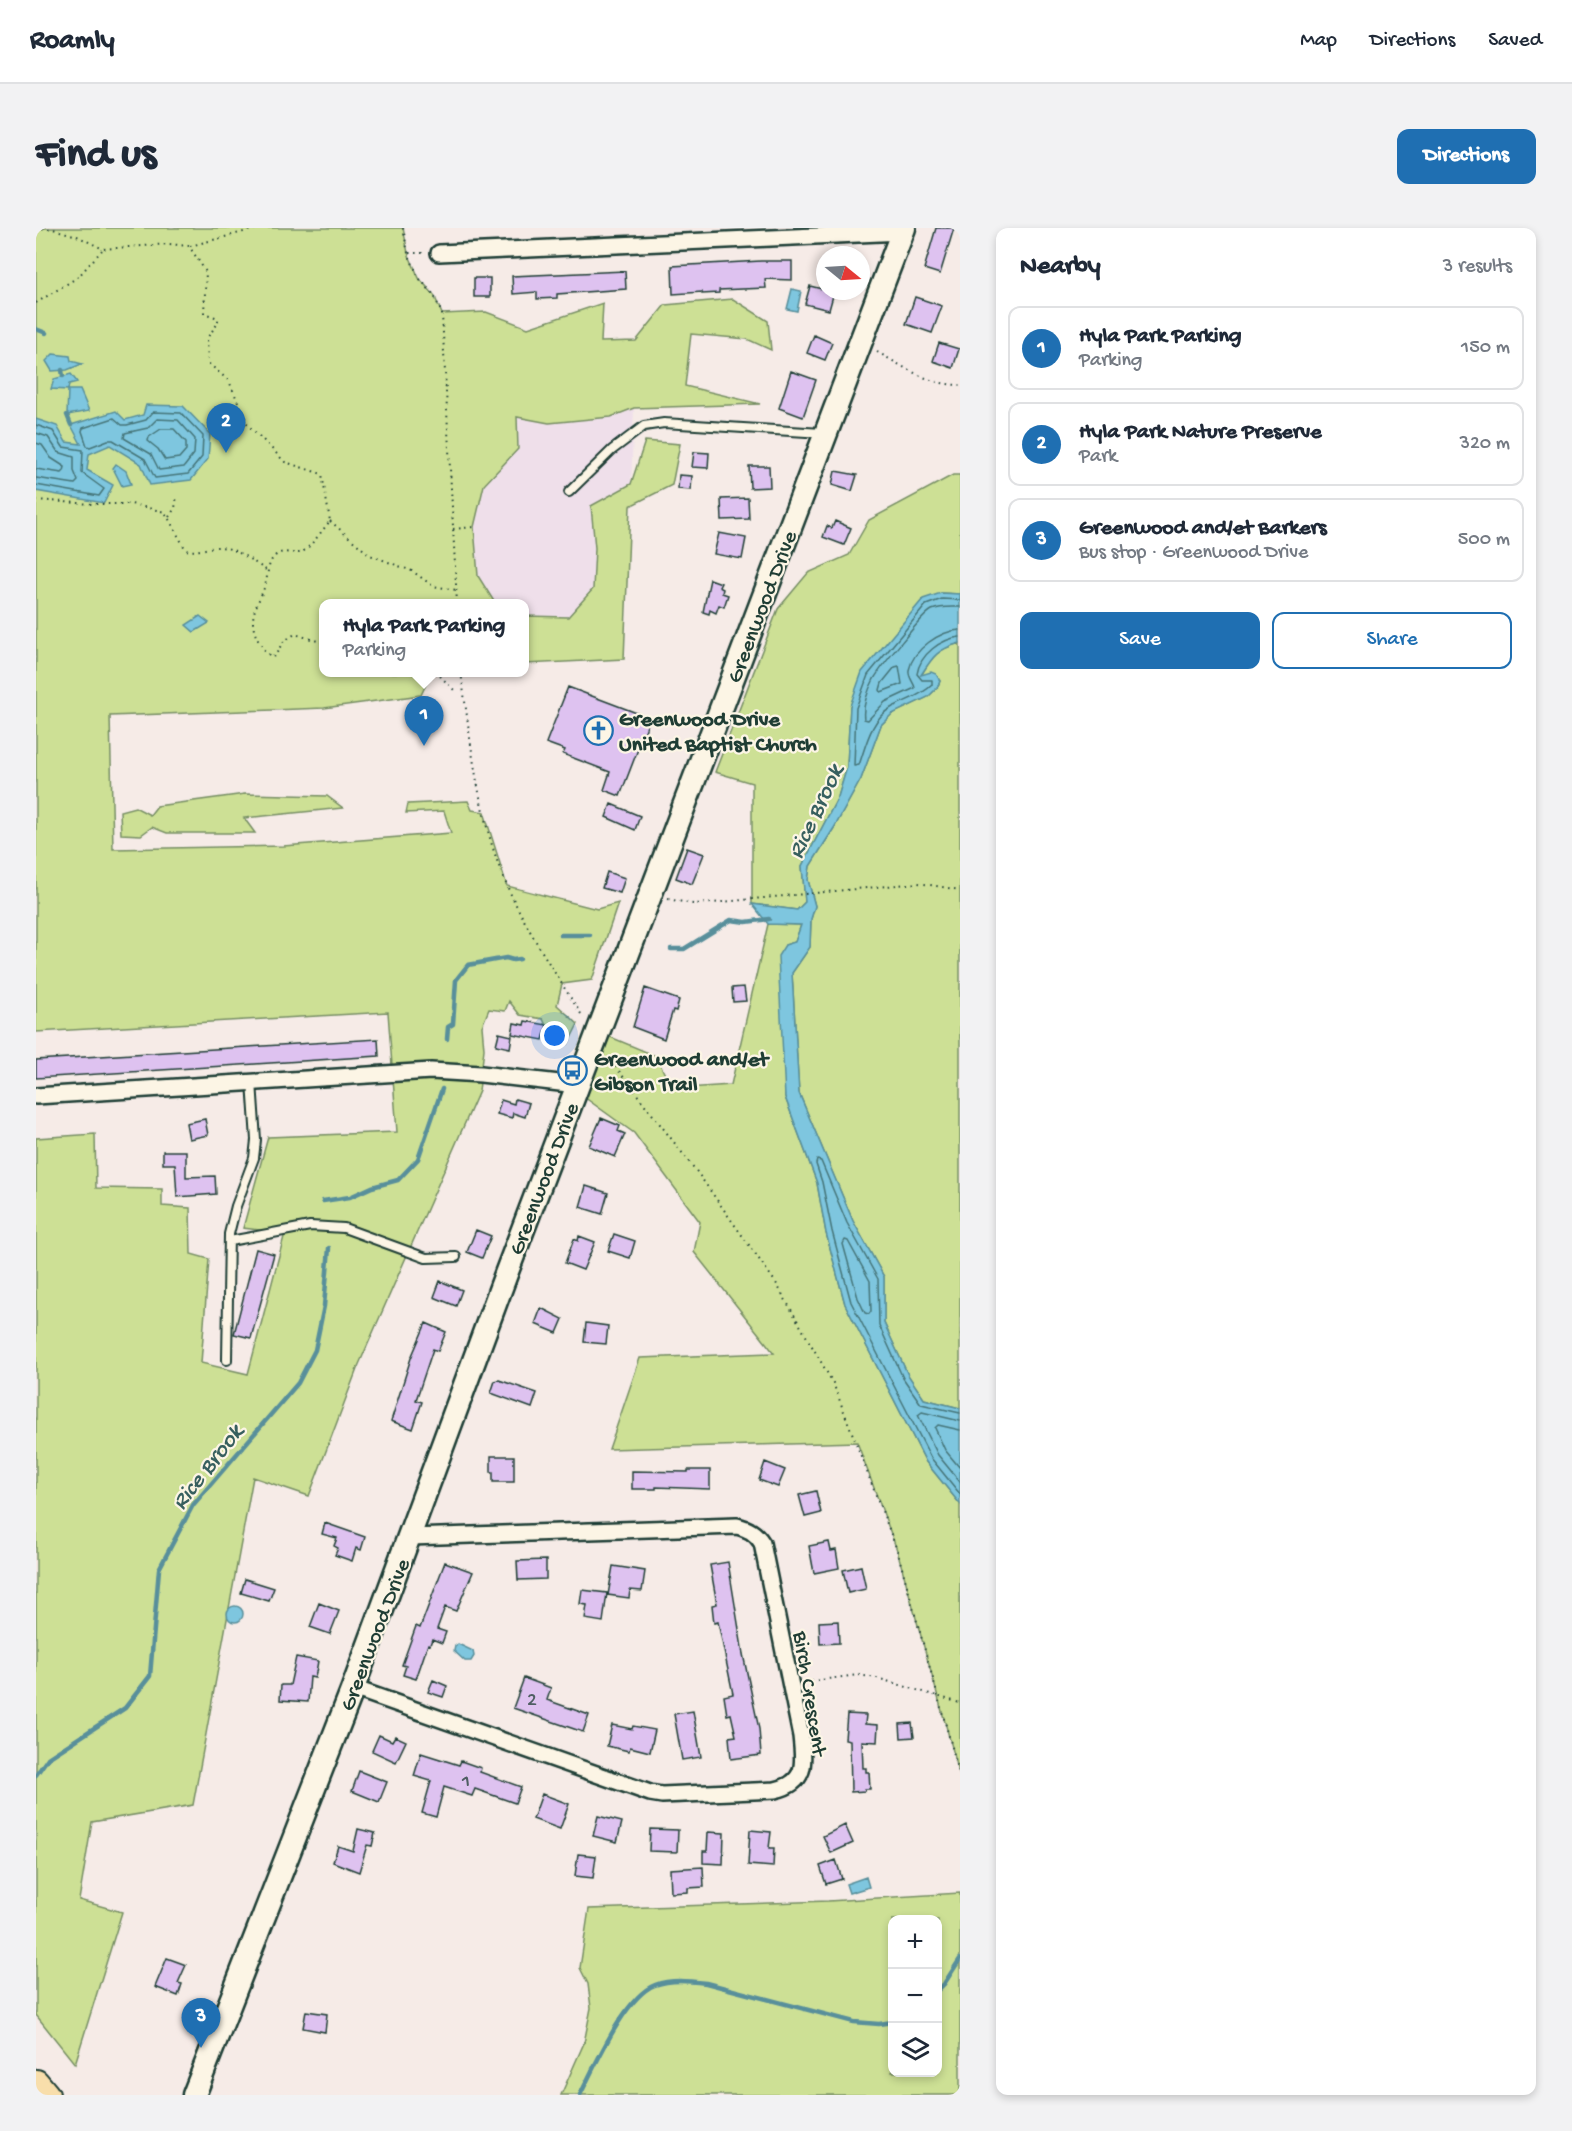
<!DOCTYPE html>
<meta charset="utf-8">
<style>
body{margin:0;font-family:"Gochi Hand",sans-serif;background:#f2f2f3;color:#1f2937}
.controls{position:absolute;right:18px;bottom:18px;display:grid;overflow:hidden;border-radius:12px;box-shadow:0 3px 9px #0003}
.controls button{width:54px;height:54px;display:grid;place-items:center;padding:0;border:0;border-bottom:2px solid #e0e1e3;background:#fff;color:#1f2937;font:30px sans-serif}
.compass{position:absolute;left:780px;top:18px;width:54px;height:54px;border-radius:50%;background:#fff;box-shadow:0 3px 9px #0003;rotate:108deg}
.you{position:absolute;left:519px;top:808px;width:21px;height:21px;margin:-15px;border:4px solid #fff;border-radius:50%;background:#1a73e8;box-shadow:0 0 0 9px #1a73e833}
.badge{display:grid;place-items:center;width:39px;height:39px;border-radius:50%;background:#1f6fb2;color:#fff;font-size:20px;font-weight:700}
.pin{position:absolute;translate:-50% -50px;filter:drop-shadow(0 2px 3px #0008)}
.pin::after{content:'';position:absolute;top:32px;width:21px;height:18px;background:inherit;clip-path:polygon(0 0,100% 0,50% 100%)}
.popup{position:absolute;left:283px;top:371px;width:210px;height:78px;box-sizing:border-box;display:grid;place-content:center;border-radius:12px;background:#fff;filter:drop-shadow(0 2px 4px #0005);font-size:20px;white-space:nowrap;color:#747a83}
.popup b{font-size:22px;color:#1f2937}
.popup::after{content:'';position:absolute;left:50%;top:100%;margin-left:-12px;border:12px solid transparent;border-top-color:#fff}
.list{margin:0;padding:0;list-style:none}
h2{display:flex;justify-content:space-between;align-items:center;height:78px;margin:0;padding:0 24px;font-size:26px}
h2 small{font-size:20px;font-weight:400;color:#747a83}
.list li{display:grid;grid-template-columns:39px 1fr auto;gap:18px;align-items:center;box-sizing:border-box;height:84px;margin:0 12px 12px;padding:0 12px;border:2px solid #e0e1e3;border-radius:12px}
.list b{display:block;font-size:22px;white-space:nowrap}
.list p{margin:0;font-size:20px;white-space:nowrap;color:#747a83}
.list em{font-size:20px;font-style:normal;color:#747a83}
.actions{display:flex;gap:12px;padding:18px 24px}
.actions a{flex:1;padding:14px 0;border:2px solid #1f6fb2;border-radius:12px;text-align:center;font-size:21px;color:#1f6fb2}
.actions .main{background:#1f6fb2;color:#fff}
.icon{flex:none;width:33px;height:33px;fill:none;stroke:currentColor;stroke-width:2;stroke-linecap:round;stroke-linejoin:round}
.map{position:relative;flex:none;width:924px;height:1867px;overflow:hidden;border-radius:12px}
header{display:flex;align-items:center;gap:36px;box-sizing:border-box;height:84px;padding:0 30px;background:#fff;border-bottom:2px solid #e0e1e3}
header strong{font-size:28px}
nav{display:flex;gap:33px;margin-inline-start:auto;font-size:21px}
.intro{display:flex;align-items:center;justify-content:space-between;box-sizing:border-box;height:144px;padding:0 36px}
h1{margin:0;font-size:42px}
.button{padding:15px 27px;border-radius:12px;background:#1f6fb2;color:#fff;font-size:21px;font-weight:700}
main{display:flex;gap:36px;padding:0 36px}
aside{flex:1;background:#fff;border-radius:12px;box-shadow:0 3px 9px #0003}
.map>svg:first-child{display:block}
.built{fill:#efdfea}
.green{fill:#cde095;stroke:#768e64;stroke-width:1.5;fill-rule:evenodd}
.water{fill:#7ec6df;stroke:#588f9b;stroke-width:1.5}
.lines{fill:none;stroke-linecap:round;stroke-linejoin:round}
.shore{stroke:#457478;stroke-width:1.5}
.stream{stroke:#588f9b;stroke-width:4.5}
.building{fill:#dec2f0;stroke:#1f3d34;stroke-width:1.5}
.service-casing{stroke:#1f3d34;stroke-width:12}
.minor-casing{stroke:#1f3d34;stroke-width:20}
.secondary-casing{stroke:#1f3d34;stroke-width:27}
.trunk-casing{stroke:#1f3d34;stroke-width:30}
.path{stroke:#1f3d34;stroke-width:2;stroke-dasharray:1.5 4.5;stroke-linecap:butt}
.service{stroke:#fcf5e5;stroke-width:8}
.minor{stroke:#fcf5e5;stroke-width:15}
.secondary{stroke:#fcf5e5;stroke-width:22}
.trunk{stroke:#f8deab;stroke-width:26}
.labels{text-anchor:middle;stroke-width:4.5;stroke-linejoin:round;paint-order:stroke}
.number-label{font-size:20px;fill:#4f5e63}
.street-label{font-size:22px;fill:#1f3d34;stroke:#fcf5e5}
.poi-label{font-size:22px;font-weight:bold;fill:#1f3d34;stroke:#fcf5e5;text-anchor:start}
.water-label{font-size:24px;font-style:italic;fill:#375f5f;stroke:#fcf5e5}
</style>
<header>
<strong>Roamly</strong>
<nav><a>Map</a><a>Directions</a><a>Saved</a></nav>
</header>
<div class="intro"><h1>Find us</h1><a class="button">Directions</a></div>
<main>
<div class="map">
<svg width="924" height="1867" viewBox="0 0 924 1867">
<rect width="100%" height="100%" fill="#f6ebe7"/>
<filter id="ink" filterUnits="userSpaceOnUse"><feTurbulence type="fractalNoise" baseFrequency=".0167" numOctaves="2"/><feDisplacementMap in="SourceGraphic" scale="12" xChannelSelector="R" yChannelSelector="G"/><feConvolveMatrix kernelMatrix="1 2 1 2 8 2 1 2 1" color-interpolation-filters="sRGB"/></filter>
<g filter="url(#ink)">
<path class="built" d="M598,180L595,256L555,278L559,320L558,361L532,389L489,388L488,376L459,375L442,348L438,299L448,257L482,221L481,189L513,195L575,189Z"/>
<path class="green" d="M0,0H367L372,25L383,50L398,67L406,86L450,84L492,100L567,75L565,114L600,113L629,77L697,71L732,93L735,122L711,111L655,106L649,158L724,176L598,180L575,189L513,195L481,189L482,221L448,257L438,299L442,348L459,375L288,376V444L396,445V449L393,450L385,467L288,480L74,488L77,621L247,618L415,605L408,583L370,585L372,576L432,573L436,582L448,584L471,658L561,681L582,675L556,752L526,756L521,777L542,796L532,816L516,811L507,791L484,787L473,773L469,783L453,781L446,798L448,821L443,863L321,1141L273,1268L217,1249L157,1577L56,1594L43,1672L86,1684L39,1836L0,1787V910L59,906L60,960L126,961V978L154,980L155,1026L173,1031L165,1135L212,1146L249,1005L207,1000L232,909L361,904L352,784L0,804Z
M609,213L644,216L636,257L594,278L588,431L489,436V388L532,389L557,361L559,320L555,278L595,256Z
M917,247H924V366L905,365L814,478L811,539L802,569L766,638L769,674L761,682L716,676V555L679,544L742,381L772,345L813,327L833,292Z
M924,415V1180L888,1171L872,1147L848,1095V1049L817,993L763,865L756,745L774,719L775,691L779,678L772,652L774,638L798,600L825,551L845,497L856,486L892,469L901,460L904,453L885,448C896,428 902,421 924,415Z
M209,566L291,568L307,580L208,590L219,605H131L116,599L105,607L85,606L84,583L99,579L114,587L121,578Z
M732,696L765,697L759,714L749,717V869L781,955L790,1005L809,1076L890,1234L924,1276V1548L861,1322L821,1214L573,1221L604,1130L738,1125L658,1024L664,994L598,905L548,869L572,808L620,828L636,861L695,857Z
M924,1665V1867H525L548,1815L555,1780L552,1756L544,1740L553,1681L792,1673ZM856,1692H902V1844H856Z"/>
<path class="water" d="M756,61L765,63L761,83L751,81Z
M17,126L34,128L35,133L46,136L31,142L16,143L10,133Z
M35,146L41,154L33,156L32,162H44L53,183L31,187L32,162L15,161L18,151Z
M110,177L147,178L174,206L172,231L155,252L114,257L105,236L74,217L53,226L51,242L77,257L68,275L0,263V191L21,198L30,214L45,216L35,197L80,183L89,192L107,187Z
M80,236L90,243L95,256L86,258L77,240Z
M905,365L924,366V415C902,421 897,428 885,447L895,444L900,446L904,453L901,460L892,469L856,486L845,497L825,551L798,600L774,638L772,652L779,678L775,691L774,719L756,745L763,865L817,993L848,1049V1095L872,1147L888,1171L924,1180V1276L890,1234L809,1076L790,1005L781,955L749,869L742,728L749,717L759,714L765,697L732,696L716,676L761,682L769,674L766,638L802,569L811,539L814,478L826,444L887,371Z
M164,388L173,395L158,404L150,397Z
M191 1386a8 8 0 1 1 16 0a8 8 0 1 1-16 0Z
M422,1416L437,1423L438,1428L435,1433H429L418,1423L419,1418Z
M830,1649L833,1659L813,1665L810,1656Z"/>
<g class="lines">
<path class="shore" d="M117,184L145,185L167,208L166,229L152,246L119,250L109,231L77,212H72L54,219L51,218L46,203L47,200L78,190L86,197H91L110,192Z
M121,191L142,192L159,211L158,226L148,239L123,242L115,226L88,210L89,205L112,200Z
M0,197L17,203L27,219L47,222L46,245L68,261L63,268L0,257
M125,201H138L150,214V222L143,230L129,232L122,221L112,213L113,209Z
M0,205L12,209L22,224L38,229V243L42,253L39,256L0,250
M0,215L6,217L15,230L29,239L28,243L26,245L0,241
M924,372L906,371L890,377L832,447L820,480L818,538L823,537C830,517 835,491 855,480C869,472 884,469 896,457V452H886L881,446C884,426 905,411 924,409
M924,379C914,379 905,378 896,382C886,387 845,439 838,451C832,462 826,479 828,491L832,492L849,474L879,460C878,454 872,450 873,442C877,421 904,403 924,402
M863,438L866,456L845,464L844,462L846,455L859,439Z
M809,1012L812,1013L834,1053L835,1083L833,1086L829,1085L822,1070L807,1016Z
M924,1185L885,1176L867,1150L843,1097L842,1051L811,995L785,933L781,932L780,936L786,954L796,1003L815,1074L895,1230L924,1266
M924,1193L886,1184L882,1187L902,1227L924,1254
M924,1202L902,1197L899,1200L909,1222L924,1240"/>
<path class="stream" d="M0,101L10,105
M26,142L27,148
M31,187L35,197
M524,707H554
M635,721H648L695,692L710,694L733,691
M411,811L412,799L417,796L420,752L432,737L470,730L477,732L484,731
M287,973L314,969L336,959L362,952L382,931L406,861
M0,1547L12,1530L89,1480L114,1448L123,1341L157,1277L262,1155L279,1122L288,1078L293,1020
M902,1762L908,1756L924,1731
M544,1867C559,1838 589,1768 619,1757C635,1751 653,1753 670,1755L818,1794L843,1796L856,1794"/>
</g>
<path class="building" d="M900,0H918L904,46L888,41Z
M725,33H756V52L729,51L730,60L683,62V65L666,66V64L637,66L636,38Z
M589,43L590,61L521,66V70L501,71V64L477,66L476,48Z
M438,50H454V69H438Z
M774,58L798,64L793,82L769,76Z
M879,69L906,78L896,105L870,96Z
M778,107L796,115L789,132L771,125Z
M903,115L923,121L917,140L897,133Z
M755,143L780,152L767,189L743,180Z
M658,224L673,225L672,240L656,239Z
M713,238H733L734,259L714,260Z
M799,243L821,247L816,263L796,257Z
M643,247L656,248L655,262L642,261Z
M712,270L713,291L686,292L685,271Z
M799,293L815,300L808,317L787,309L791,298L796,300Z
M683,305L710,310L706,331L678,326Z
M674,351L685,355L683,359L687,361L686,365L692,367L688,379L683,377L680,385L674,382L673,386L667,384Z
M532,459L614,490L584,568L568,562L574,544L527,526L529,522L510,515Z
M575,576L604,588L599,602L570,589Z
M651,620L668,626L656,656L640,650Z
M571,644L589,650L584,665L566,660Z
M708,759L710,773L697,774L696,760Z
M609,760L643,772L640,783L637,782L628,811L597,799Z
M489,793L511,797L507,812L476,806L478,795L488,797Z
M463,805L476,808L474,820L460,817Z
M342,811L343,828L0,850V832Z
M479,871L493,875L489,889L477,885L476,890L461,886L465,872L478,876Z
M565,890L584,898L582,903L589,906L579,929L553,918Z
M169,891L172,907L153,911L150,895Z
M127,923H150V949L179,948L180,966L141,969L139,936H127Z
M550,958L572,965L566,986L544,979Z
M440,1002L455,1008L446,1030L431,1024Z
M578,1006L599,1013L594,1030L572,1023Z
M543,1008L559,1014L547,1042L529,1035L538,1011L542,1013Z
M220,1021L238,1026L215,1110L198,1106Z
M404,1053L426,1062L420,1078L398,1069Z
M505,1080L527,1091L521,1105L499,1096Z
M390,1095L410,1104L402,1123L397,1121L380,1172L386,1174L377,1201L355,1193L375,1130Z
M550,1095L572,1098L570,1116L548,1114Z
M463,1152L501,1165L496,1180L455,1165L459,1153Z
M455,1228H478V1254H457V1244H455Z
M729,1234L749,1242L742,1259L723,1252Z
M652,1242H674V1261L620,1259V1261H596V1243L652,1244Z
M780,1263L785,1285L769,1289L763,1267Z
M289,1295L329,1309L325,1322L320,1320L316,1333L299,1327L302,1320L298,1318L301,1310L286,1306Z
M793,1314L795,1323L800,1322L803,1340L778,1345L773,1318Z
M510,1332V1351L482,1352L481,1333Z
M409,1334L437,1344L420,1383L409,1379L401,1401L410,1404L406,1415L396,1411L394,1417L392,1416L380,1451L367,1447L370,1438L366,1437L380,1398L384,1400Z
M692,1334L707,1426L723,1501L725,1527L695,1531L693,1509L700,1508L695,1486L691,1487L688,1468L697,1466L682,1394L678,1395L676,1377L681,1376L674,1337Z
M577,1338L609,1343L606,1363L594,1362L593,1370L572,1367Z
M825,1338L830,1361L812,1365L807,1342Z
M209,1351L238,1360L233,1373L205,1365Z
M546,1362L571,1365L567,1394L549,1391L551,1377L544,1376Z
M283,1375L303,1383L294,1406L274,1399Z
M802,1393L803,1415L784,1416L783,1394Z
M260,1429L282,1433L279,1450L274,1449L272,1474L244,1472L245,1457H254Z
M488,1450L515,1460L511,1472L553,1487L547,1504L477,1480Z
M397,1452L411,1458L407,1469L392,1464Z
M657,1483L665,1529L646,1532L638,1486Z
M811,1486L830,1487L829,1496L842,1497L841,1514L826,1513L827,1540H830V1544H833L834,1561H829V1563L815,1564L814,1512L809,1511Z
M876,1495L878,1509L865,1510L864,1496Z
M576,1497L596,1501L597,1498L619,1502L614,1524L594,1519L593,1523L571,1518Z
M343,1507L356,1513L359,1508L370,1513L360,1534L336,1523Z
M385,1525L423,1537L425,1533L445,1540L444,1544L485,1559L479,1575L439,1561L436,1568L408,1559L400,1589L386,1585L395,1553L378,1548Z
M323,1543L351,1554L343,1574L316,1563Z
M506,1566L533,1576L524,1601L497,1591Z
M562,1588L586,1594L581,1614L557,1608Z
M809,1597L817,1615L795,1625L787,1608Z
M322,1601L339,1605L336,1618L331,1617L323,1644L297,1634L302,1618L317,1623Z
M614,1601L642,1602L641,1624L613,1623Z
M714,1602L735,1604L733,1620H738L737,1639L712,1637Z
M672,1604L688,1605L687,1636L667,1635V1623H671Z
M542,1626L560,1628L557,1650L539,1648Z
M800,1632L806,1651L790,1656L784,1638Z
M667,1639L668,1659L652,1660V1664L635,1665L634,1641Z
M131,1730L150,1737L142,1755L146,1756L142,1768L119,1759Z
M270,1783L291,1786L289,1804L267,1800Z"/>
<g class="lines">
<defs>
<path id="service" d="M533,264L576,222L608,198L628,195L786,205
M194,1013L274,998L308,1000L390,1030L420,1029
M191,1132L193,1006L200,978L218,930L220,912L216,854"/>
<path id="minor" d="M403,25L866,4
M0,868L395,843L445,846L541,857
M317,1460L614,1565L626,1567L739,1562C771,1555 768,1535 765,1508L726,1315C719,1304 712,1301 701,1298L374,1309"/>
<path id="secondary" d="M158,1867L317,1460L470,1046L868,0"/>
<path id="trunk" d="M0,1855L10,1867"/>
</defs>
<use href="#service" class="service-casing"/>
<use href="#minor" class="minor-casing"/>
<use href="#secondary" class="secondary-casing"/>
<use href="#trunk" class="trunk-casing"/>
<path class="path" d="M0,0L17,1L41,8L67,21L133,16L153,18L170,44L168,85L182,90V95L171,110L172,135L193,153L212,197L249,234L286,246L294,293C288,300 274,320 266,324C257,328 247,320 239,328C232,334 232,345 230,354C228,362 223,371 220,379C212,398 221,415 235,429L239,428L247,414L259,406L288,415
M367,0L372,25L383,50L398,67L406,86L421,376
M154,18L223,0
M373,25H388
M0,75L42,49L67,21
M841,124C868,139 893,157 924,157
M0,272L56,276H95L129,284L150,322C161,325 171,319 183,319C199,319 217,334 230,342
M133,289L139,280L141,268
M294,293L334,327L376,343L397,358L420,362
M417,301L438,299
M377,444L384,446L398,445
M425,444C435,515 442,592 471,658C492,704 520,747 547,789
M404,448L421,465
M632,671L657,676L676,675L882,655L924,662
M572,829L661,944L740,1055L797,1155L861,1322L924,1548
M769,1454L822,1447L841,1450L924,1475"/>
<use href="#service" class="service"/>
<use href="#minor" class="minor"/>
<use href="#secondary" class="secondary"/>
<use href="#trunk" class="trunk"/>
</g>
</g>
<defs>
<symbol id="church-ring" viewBox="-11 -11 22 22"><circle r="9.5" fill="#fcf5e5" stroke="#1f6fb2" stroke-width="1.5"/><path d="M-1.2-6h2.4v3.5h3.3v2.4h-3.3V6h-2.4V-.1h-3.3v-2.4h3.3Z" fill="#1f6fb2"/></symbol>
<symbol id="bus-ring" viewBox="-11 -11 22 22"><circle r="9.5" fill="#fcf5e5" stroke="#1f6fb2" stroke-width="1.5"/><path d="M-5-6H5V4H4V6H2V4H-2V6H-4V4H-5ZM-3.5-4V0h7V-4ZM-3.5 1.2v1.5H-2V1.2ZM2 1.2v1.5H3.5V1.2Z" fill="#1f6fb2"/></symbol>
</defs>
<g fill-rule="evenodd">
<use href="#church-ring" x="546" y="486" width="33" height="33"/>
<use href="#bus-ring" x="520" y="826" width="33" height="33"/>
</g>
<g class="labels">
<g class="number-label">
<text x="496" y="1477">2</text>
<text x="430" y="1558">1</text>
</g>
<g class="street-label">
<text transform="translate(724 378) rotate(-69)" y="8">Greenwood Drive</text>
<text transform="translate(506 950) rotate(-69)" y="8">Greenwood Drive</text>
<text transform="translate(337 1406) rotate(-69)" y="8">Greenwood Drive</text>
<text transform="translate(776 1465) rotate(81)" y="8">Birch Crescent</text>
</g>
<g class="poi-label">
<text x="583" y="497">Greenwood Drive<tspan x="583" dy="25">United Baptist Church</tspan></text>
<text x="558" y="837">Greenwood and/et<tspan x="558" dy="25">Gibson Trail</tspan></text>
</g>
<g class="water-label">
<text transform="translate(778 583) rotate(-65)" y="8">Rice Brook</text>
<text transform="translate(170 1238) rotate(-52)" y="8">Rice Brook</text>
</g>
</g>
</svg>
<div class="controls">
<button>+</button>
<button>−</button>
<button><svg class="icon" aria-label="layers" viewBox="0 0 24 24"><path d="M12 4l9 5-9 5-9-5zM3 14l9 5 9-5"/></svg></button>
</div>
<svg class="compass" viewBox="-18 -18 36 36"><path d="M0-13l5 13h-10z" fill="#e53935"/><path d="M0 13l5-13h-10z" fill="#747a83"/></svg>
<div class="you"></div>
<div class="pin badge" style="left:388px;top:518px">1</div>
<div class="popup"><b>Hyla Park Parking</b>Parking</div>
<div class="pin badge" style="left:190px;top:225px">2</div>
<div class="pin badge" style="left:165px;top:1820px">3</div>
</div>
<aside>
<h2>Nearby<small>3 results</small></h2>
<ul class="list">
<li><span class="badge">1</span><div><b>Hyla Park Parking</b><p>Parking</p></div><em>150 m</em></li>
<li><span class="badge">2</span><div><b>Hyla Park Nature Preserve</b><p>Park</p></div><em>320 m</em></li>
<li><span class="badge">3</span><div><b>Greenwood and/et Barkers</b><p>Bus stop · Greenwood Drive</p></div><em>500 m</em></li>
</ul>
<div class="actions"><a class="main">Save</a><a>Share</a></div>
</aside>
</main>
